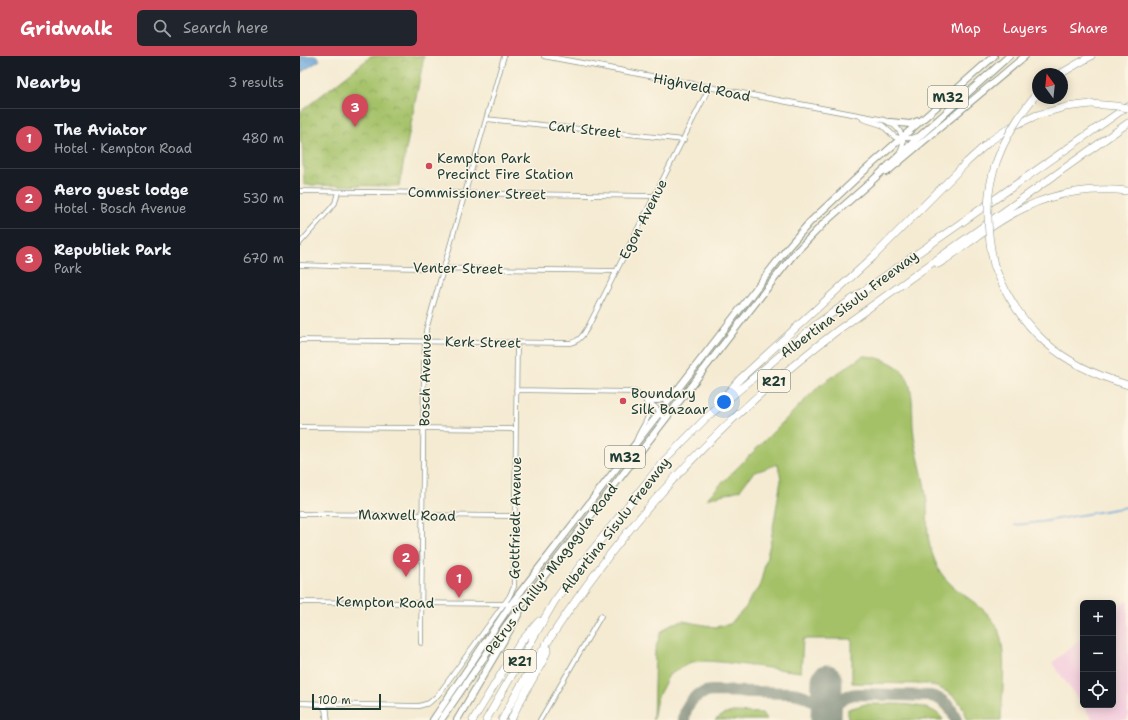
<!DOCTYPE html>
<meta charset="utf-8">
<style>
body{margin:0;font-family:"Shantell Sans",sans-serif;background:#20242c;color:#f1f3f6}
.controls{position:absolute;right:12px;bottom:12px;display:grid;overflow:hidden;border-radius:6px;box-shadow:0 2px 10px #0003}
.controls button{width:36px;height:36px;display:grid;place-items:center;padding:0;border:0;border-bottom:1px solid #363941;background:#171b24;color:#f1f3f6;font:20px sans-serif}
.compass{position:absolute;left:732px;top:12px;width:36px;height:36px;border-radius:50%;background:#171b24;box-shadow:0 2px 10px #0003;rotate:345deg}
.scale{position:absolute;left:12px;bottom:10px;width:69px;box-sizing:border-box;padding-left:4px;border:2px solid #1f3d34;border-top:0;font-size:11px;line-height:14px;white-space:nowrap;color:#1f3d34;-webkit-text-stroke:3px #fcf5e5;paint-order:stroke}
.you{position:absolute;left:424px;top:346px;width:14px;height:14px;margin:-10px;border:3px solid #fff;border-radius:50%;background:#1a73e8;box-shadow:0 0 0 6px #1a73e833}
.badge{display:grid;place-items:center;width:26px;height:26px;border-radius:50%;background:#d1495b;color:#fff;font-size:13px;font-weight:700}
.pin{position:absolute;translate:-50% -33px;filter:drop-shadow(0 1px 2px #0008)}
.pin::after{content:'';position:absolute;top:21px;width:14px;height:12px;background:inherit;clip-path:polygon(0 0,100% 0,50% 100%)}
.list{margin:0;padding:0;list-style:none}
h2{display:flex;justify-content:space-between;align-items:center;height:52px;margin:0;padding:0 16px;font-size:17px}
h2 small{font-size:13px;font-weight:400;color:#9ea1a6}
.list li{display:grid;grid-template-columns:26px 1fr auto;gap:12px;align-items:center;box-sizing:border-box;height:60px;padding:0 16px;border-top:1px solid #363941}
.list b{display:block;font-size:15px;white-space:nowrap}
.list p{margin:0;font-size:13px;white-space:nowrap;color:#9ea1a6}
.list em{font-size:13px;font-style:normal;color:#9ea1a6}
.icon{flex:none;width:22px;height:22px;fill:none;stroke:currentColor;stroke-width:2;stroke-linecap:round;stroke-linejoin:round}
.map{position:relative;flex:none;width:828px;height:664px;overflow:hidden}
header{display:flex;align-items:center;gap:24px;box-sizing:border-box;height:56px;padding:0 20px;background:#d1495b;color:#fff}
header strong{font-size:19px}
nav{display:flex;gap:22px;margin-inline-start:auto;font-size:14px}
.search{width:280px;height:36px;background:#20242c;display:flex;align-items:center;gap:10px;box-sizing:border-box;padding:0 14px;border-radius:6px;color:#9ea1a6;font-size:15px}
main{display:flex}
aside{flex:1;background:#171b24}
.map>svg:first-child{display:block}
.built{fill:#f4cfde}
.grass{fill:#a4c168;stroke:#627f4e}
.park{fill:url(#park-crowns);stroke:#627f4e}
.water{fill:url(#water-ripples);stroke:#447086}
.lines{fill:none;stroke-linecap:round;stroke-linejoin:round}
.stream{stroke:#68a4d9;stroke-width:1.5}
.taxiway{stroke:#8a9484;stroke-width:12}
.runway{stroke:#8a9484;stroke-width:31}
.minor-casing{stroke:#8a9484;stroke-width:5.5}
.tertiary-casing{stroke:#8a9484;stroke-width:6}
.secondary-casing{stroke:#8a9484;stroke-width:7}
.primary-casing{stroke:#8a9484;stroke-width:8}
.motorway-casing{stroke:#8a9484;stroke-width:8}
.minor{stroke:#fff;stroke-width:4}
.tertiary{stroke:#fff;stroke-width:4.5}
.secondary{stroke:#fff;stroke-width:5.5}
.primary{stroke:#fff;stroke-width:6}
.motorway{stroke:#fff;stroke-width:7}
.motorway-bridge-casing{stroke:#8a9484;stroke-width:8;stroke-linecap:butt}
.motorway-bridge{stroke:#fff;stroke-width:7}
.poi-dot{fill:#d1495b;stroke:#fcf5e5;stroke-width:1.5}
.labels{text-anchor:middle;stroke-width:3;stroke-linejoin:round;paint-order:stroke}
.shield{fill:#fcf5e5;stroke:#617469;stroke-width:1}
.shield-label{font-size:13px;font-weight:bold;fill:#1f3d34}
.street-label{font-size:14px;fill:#1f3d34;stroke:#fcf5e5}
.poi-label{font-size:14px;fill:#1f3d34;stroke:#fcf5e5;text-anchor:start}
</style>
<header>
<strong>Gridwalk</strong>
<div class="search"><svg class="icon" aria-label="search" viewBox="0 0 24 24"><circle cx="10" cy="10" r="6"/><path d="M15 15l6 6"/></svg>Search here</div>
<nav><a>Map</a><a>Layers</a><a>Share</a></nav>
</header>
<main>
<aside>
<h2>Nearby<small>3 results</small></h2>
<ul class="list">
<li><span class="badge">1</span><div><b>The Aviator</b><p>Hotel · Kempton Road</p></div><em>480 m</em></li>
<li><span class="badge">2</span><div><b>Aero guest lodge</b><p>Hotel · Bosch Avenue</p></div><em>530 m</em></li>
<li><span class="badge">3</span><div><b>Republiek Park</b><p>Park</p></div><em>670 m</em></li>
</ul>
</aside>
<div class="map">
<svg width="828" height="664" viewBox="0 0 828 664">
<defs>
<pattern id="park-crowns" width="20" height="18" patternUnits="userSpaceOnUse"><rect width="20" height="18" fill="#a4c168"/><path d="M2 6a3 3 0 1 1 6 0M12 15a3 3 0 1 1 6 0" fill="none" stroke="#859e56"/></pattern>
<pattern id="water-ripples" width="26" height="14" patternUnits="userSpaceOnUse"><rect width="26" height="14" fill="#68a4d9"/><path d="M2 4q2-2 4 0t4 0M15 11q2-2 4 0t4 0" fill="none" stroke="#5587b1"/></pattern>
</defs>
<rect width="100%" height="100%" fill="#fcf5e5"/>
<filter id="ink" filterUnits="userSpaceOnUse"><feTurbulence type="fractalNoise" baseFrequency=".025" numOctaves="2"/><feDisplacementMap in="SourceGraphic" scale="8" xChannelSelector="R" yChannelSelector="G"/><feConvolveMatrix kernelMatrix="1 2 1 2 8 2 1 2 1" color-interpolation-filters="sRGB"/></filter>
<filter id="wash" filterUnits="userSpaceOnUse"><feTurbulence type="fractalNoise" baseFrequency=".012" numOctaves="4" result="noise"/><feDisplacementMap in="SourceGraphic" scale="16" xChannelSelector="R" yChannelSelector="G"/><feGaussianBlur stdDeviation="0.9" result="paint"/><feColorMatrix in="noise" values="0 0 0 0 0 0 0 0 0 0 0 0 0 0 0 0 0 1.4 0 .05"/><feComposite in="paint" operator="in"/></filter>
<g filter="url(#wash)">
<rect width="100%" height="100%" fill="#f5ebd3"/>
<path class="built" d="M828,543V664H793L752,607L783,581V649H813V556Z"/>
<path class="grass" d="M563,300C577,300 598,307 606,320C614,335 612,354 613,371C615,394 623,416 626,439C629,458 625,478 632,497C635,505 638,514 644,521C659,540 685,548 697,571C708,593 702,638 701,664H667C664,643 646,633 627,628L552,627V583H503L501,616L421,606L405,605L391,606L369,619L357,642L353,664L355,594L361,576L371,568L383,565L415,571L430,568L446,551L452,539L459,533L471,484L481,424L478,408L453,417L440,434L406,443L519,330Z
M566,648C586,649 633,644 643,664H548V653Z
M433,656L462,657L466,663L465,664H415L425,658Z"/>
<path class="park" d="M70,0H124L99,130L4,129L2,87L0,86V56L69,2Z"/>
<path class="water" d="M0,0H17L20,4L0,17Z"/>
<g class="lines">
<path class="stream" d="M715,469L741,466L827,451"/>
<path class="taxiway" d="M384,664C385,648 395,637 411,635L492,637C509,639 520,647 525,664
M527,664C531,649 543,638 559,638L631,640C644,643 652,652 656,664"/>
<path class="runway" d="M526,664L527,624"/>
</g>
</g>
<g filter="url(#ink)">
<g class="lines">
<defs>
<path id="minor" d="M186,63L384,84
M0,135L354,140
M0,187L31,152L35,147L38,136
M0,209L60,211L316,215
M0,284L270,287C280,285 283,279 288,271L409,32
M216,334L335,336L354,350L360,356L364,364
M0,371L216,373
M336,385C342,367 355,362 344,342
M0,458L214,460
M0,546L211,548L218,546L228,537
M121,587L124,304L126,274L204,0
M23,648L119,650L129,647L138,639L209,541L214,531V525L217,287
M240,664L301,560"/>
<path id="tertiary" d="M244,0L584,64C599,69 608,82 600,97
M563,63L582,69L595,81L599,82H611L619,80
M0,647L23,648"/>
<path id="secondary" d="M23,648L26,654L27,664"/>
<path id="primary" d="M590,66L610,68L618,65
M587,116L725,0
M348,344H358L372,340
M133,664L211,548L489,190L510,166L562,117L694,0
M141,664L207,568L446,259L494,198L524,167L574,123L621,79L709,0
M157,664L214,567L220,555"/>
<path id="motorway" d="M760,18L791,0
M638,208L646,203C672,185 698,164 726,151C757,136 794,131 828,135
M694,209C720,275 760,309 828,329
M418,348L440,323L573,201L667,106L690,85L711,71L737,59L766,51L791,48
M173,664L220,587L239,565
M186,664L254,546L282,507L363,406L406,362L518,267L828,50
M202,664C220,628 242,594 265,560C341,448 430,356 538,274L828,67
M211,664L218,649L244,603L248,593"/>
</defs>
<use href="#minor" class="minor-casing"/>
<use href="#tertiary" class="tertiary-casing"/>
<use href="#secondary" class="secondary-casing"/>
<use href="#primary" class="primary-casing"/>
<use href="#motorway" class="motorway-casing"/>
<use href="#minor" class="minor"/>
<use href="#tertiary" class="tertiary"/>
<use href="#secondary" class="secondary"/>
<use href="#primary" class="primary"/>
<use href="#motorway" class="motorway"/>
<defs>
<path id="motorway-bridge" d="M791,48L816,50L828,52
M694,209C679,141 691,95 734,41"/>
</defs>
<use href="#motorway-bridge" class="motorway-bridge-casing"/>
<use href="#motorway-bridge" class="motorway-bridge"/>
</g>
</g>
<g class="poi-dot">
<circle cx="129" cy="110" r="4"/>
<circle cx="323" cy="345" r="4"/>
</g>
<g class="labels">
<g class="shield">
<rect x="628" y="30" width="40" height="22" rx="3"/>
<rect x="458" y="314" width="32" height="22" rx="3"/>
<rect x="305" y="390" width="40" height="22" rx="3"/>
<rect x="204" y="594" width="32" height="22" rx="3"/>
</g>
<g class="shield-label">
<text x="648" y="46">M32</text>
<text x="474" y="330">R21</text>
<text x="325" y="406">M32</text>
<text x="220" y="610">R21</text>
</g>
<g class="street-label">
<text transform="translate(402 31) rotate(11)" y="5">Highveld Road</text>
<text transform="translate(285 73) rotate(6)" y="5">Carl Street</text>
<text transform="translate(177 137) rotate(1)" y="5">Commissioner Street</text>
<text transform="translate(343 163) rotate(-63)" y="5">Egon Avenue</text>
<text transform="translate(158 212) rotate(1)" y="5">Venter Street</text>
<text transform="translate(549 248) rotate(-37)" y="5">Albertina Sisulu Freeway</text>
<text transform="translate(183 286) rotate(1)" y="5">Kerk Street</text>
<text transform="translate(125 324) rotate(-89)" y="5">Bosch Avenue</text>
<text transform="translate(107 459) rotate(1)" y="5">Maxwell Road</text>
<text transform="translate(215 462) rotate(-89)" y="5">Gottfriedt Avenue</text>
<text transform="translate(315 469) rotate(-52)" y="5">Albertina Sisulu Freeway</text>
<text transform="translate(251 513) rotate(-53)" y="5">Petrus “Chilly” Magagula Road</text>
<text transform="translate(85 546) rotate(1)" y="5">Kempton Road</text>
</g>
<g class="poi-label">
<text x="137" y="107">Kempton Park<tspan x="137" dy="16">Precinct Fire Station</tspan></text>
<text x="331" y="342">Boundary<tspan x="331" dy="16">Silk Bazaar</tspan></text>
</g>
</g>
</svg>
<div class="controls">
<button>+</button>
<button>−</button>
<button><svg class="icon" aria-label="locate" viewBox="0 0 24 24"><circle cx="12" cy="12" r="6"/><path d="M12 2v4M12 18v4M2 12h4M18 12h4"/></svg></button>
</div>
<svg class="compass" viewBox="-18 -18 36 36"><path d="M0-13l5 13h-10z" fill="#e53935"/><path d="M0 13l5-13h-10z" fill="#9ea1a6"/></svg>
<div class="scale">100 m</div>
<div class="you"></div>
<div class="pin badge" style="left:159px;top:542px">1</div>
<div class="pin badge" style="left:106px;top:521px">2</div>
<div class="pin badge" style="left:55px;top:71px">3</div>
</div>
</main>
